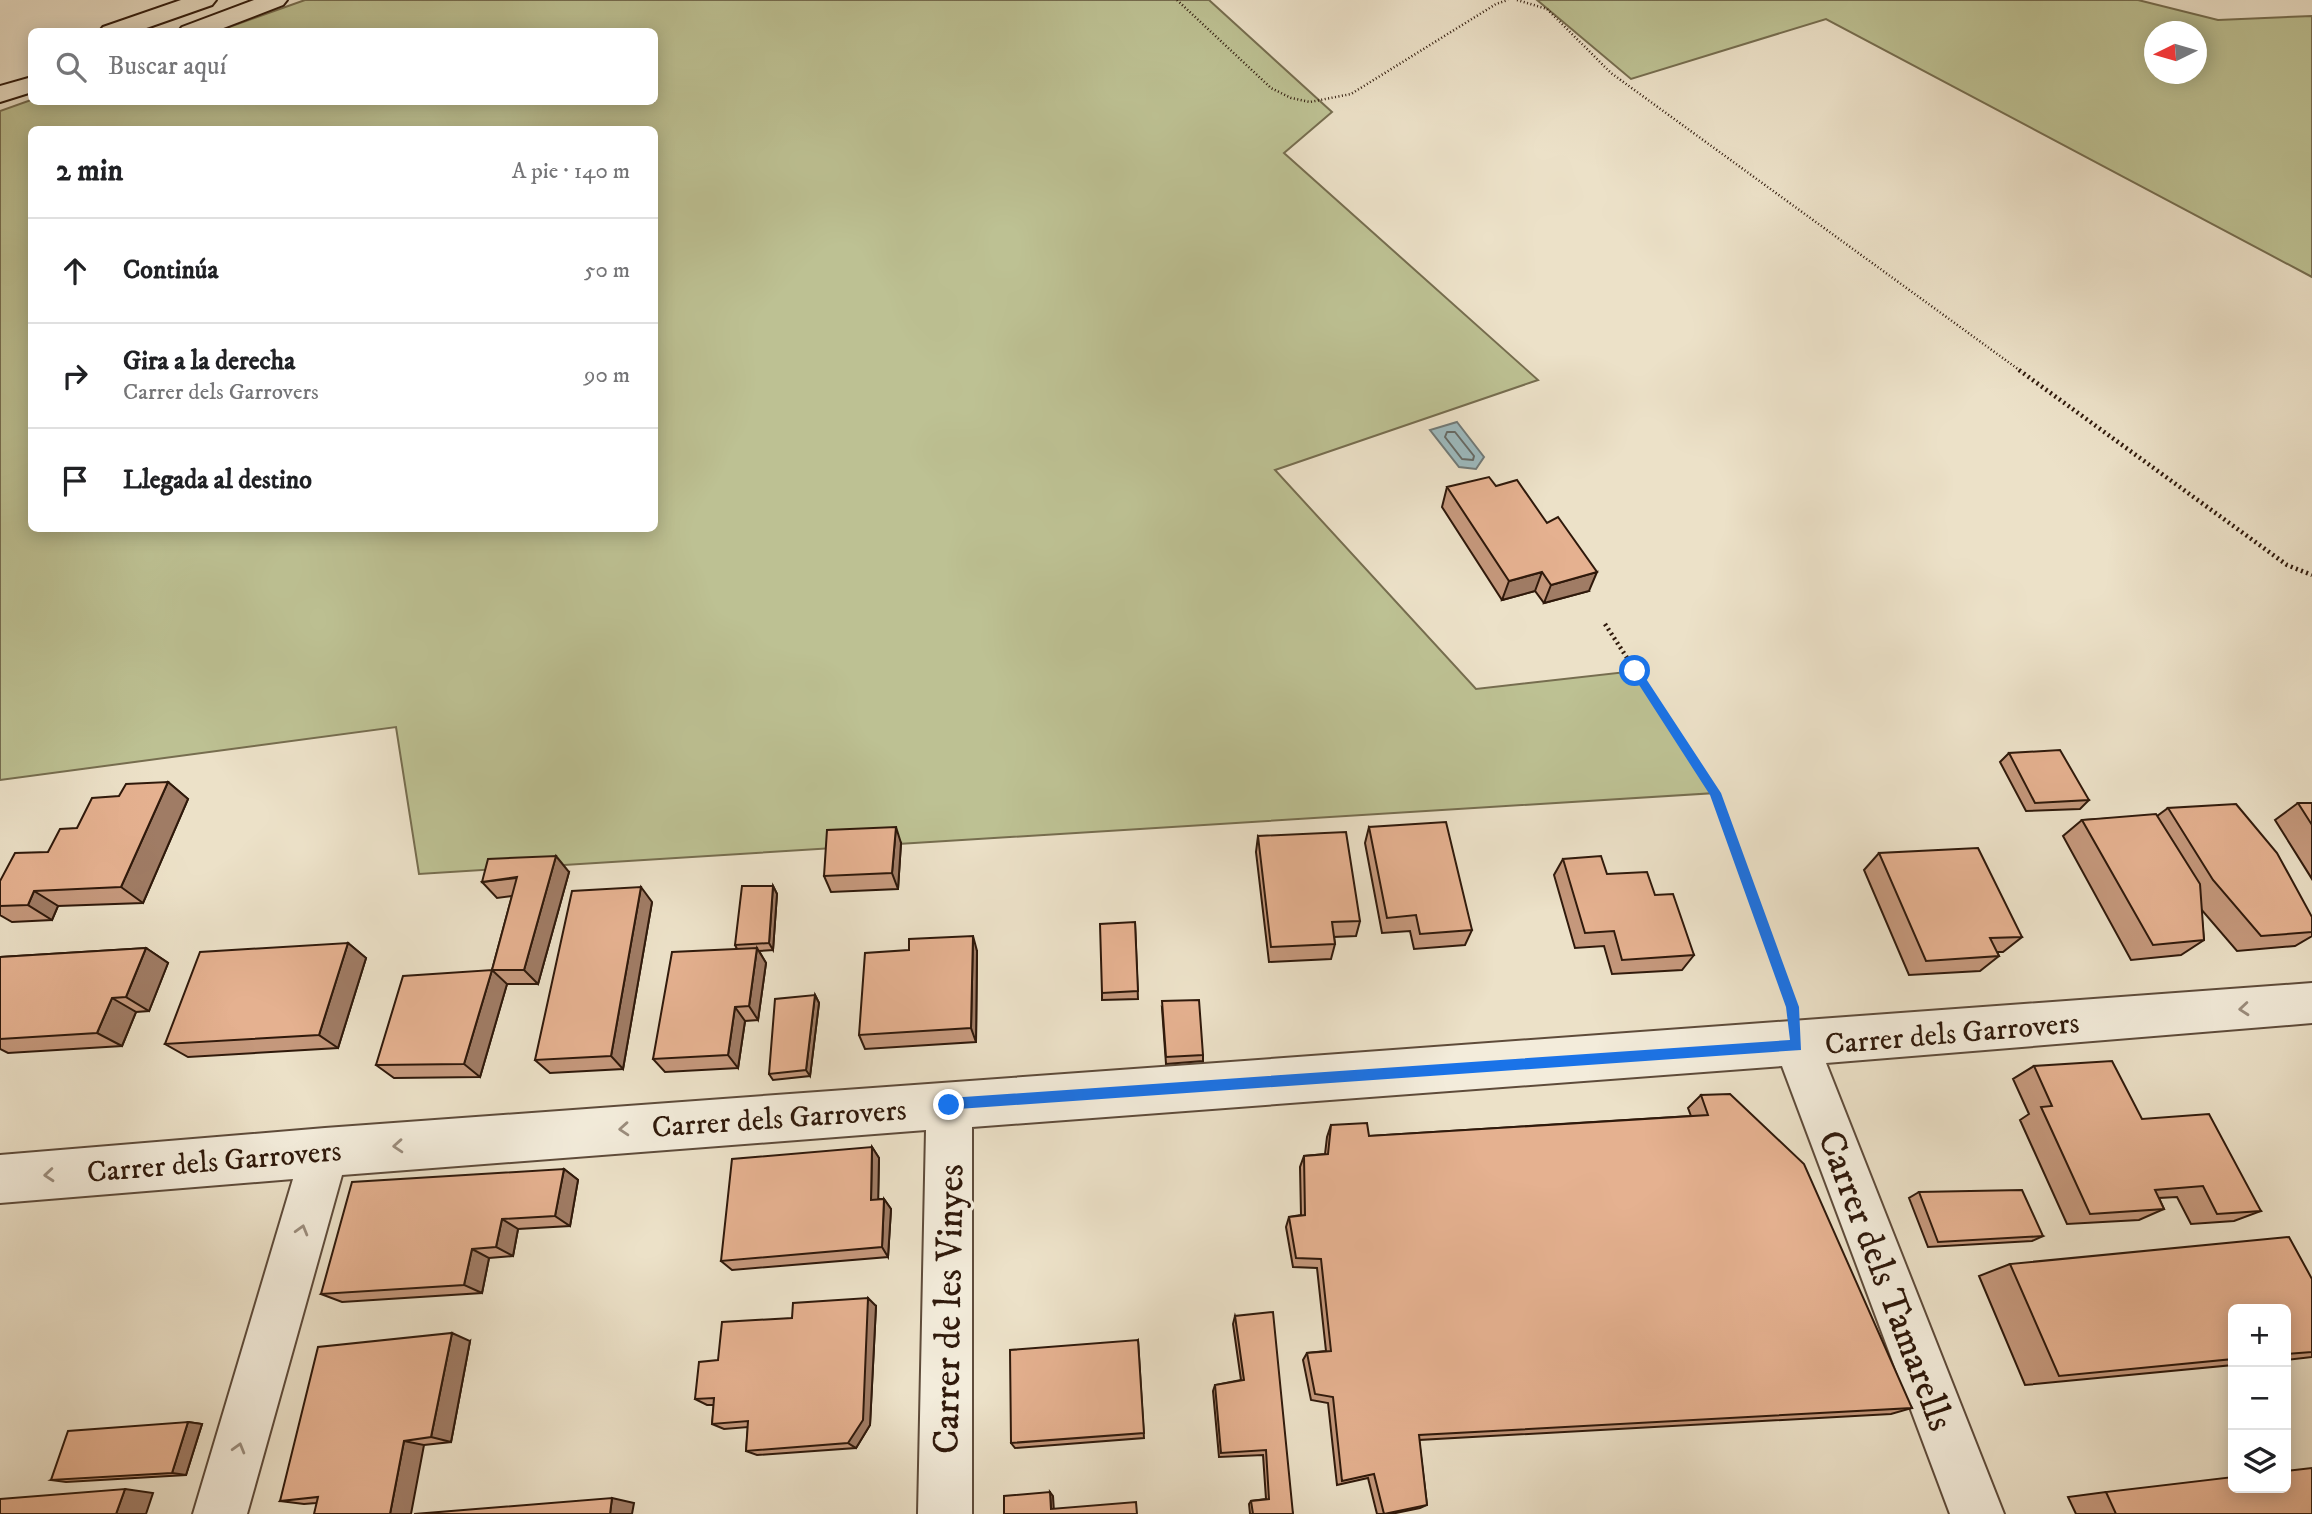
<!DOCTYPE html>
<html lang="es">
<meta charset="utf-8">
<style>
body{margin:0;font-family:"IM FELL DW Pica",serif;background:#f2f2f2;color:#202124}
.controls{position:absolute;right:21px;bottom:21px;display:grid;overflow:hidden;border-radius:10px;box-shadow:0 4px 18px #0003}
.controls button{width:63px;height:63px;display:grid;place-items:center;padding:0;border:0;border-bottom:2px solid #e0e0e0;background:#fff;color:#202124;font:35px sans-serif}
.compass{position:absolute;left:2144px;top:21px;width:63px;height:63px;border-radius:50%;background:#fff;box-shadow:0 4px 18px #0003;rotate:265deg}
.stop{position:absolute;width:21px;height:21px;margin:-16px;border:5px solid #1a73e8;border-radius:50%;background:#fff}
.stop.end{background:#1a73e8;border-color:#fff;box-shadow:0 2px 7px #0008}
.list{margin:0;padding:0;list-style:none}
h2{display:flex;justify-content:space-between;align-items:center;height:91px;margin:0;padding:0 28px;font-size:30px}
h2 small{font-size:23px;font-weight:400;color:#757577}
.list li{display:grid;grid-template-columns:46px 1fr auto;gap:21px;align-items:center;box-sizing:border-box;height:105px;padding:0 28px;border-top:2px solid #e0e0e0}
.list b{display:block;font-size:26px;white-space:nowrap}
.list p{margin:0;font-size:23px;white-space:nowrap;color:#757577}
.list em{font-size:23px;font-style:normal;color:#757577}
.icon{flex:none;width:38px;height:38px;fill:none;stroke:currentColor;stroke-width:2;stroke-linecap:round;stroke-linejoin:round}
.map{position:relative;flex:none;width:2312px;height:1514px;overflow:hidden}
.search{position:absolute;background:#fff;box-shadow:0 4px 18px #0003;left:28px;top:28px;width:630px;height:77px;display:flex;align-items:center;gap:18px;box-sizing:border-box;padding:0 24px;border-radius:10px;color:#757577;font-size:26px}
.panel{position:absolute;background:#fff;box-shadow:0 4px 18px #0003;left:28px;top:126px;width:630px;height:406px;border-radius:10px}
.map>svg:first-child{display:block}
.green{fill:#bdc193;stroke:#766d4f;stroke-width:2;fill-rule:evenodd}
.water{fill:#9dbbc0;stroke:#717a78;stroke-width:2}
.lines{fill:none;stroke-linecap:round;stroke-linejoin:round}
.shore{stroke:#666a66;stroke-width:2}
.minor-casing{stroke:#5e4b3a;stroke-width:4}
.major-casing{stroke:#2f190b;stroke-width:4}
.path-far2{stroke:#2f190b;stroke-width:2.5;stroke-dasharray:1 2.5;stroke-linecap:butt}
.path-far1{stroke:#2f190b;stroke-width:4.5;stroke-dasharray:2 3.5;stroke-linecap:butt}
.path{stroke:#2f190b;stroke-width:5;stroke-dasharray:2 4.5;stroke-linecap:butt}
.minor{fill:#f3ecdb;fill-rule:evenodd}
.major{fill:#ece1c8;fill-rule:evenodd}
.wall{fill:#c5987c;stroke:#2f190b;stroke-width:2}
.shaded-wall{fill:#a07c65;stroke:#2f190b;stroke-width:2}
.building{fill:#e5b190;stroke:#2f190b;stroke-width:2}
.oneway{stroke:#9b8d7d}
.route{fill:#1a73e8}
.labels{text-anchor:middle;stroke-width:7;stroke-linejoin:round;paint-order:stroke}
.street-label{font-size:30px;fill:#2f190b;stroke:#f3ecdb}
.near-street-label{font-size:37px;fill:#2f190b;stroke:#f3ecdb}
</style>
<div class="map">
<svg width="2312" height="1514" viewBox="0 0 2312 1514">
<rect width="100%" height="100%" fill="#ece1c8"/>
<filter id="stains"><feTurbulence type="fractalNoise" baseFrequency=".00286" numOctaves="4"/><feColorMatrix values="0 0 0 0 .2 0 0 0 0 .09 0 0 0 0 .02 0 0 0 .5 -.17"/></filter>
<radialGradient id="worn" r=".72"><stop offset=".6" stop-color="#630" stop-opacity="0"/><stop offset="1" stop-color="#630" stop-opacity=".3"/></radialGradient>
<path class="green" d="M305,0H1209L1332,112L1284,153L1538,380L1275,470L1476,689L1635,671L1715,793L419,874L396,727L0,780V111L31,100L654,102V32L218,31ZM32,130H654V528H32Z
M1537,0H2138L2218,20L2312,16V277L1826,19L1631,79ZM2154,32H2196V74H2154Z"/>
<path class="water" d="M1457,422L1484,457L1476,469L1459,467L1430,430Z"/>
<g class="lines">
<path class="shore" d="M1447,432H1455L1474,456L1473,460L1462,459L1445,437Z"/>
<defs>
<path id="minor" d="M2312,983V1023L1826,1063L2004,1514H1950L1782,1066L972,1127V1514H918L926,1130L342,1175L247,1514H193L293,1179L0,1203V1155L325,1128Z"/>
<path id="major" d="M181,0H216L212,5L135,32H99L103,27Z
M254,0H287L283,5L213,32H178L182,27Z
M32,77V92L0,102V86Z"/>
</defs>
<use href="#minor" class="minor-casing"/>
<use href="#major" class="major-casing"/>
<path class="path-far2" d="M1177,0L1271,88L1291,98L1310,102L1351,94L1496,4L1508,0
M1517,0L1547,9L1611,73L2022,372"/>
<path class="path-far1" d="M2019,370L2287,565L2312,575
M1605,624L1715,793L1741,863"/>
<path class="path" d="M1740,862L1788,994"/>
<use href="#minor" class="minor"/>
<use href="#major" class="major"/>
</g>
<path class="wall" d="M1496,486L1589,591L1544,603L1535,591L1502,600L1442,507L1447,487Z
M2009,753L2089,800L2080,809L2026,811L2000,762Z
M168,782L188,799L143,903L58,906L52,920L12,922L0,915V906L48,852L77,828L119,796Z
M2298,803H2312V879L2275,820Z
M2168,808L2312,917V936L2295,946L2237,951L2201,909L2204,940L2181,955L2131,960L2063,836L2082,820L2157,816Z
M1369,827L1472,930L1465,945L1414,949L1410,931L1382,933L1365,843Z
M1258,836L1360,921L1356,936L1334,937L1335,944L1331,959L1269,962L1256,852Z
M901,843L898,889L831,892L824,876Z
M1879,853L2022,937L2003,952H1997L1999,956L1980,971L1909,975L1864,870Z
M1563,859L1607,874L1655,895L1694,955L1682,970L1612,974L1604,946L1575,948L1554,875Z
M569,872L538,984H507L480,1077L394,1078L376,1065L492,970L512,896L497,898L482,882Z
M773,886L777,894L773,950L759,951L766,963L758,1020L745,1021L738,1068L665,1072L653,1059L737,949L735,945Z
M652,902L623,1069L550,1073L535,1060Z
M1135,922L1138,999L1102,1000V993Z
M348,943L366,958L338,1048L188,1057L165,1044Z
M146,948L168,963L149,1011L136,1012L122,1046L8,1053L0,1049V957Z
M909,950L977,951L976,1042L865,1049L859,1035Z
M815,995L819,1003L810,1076L773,1080L769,1074Z
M1162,1008L1203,1055V1061L1166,1064Z
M2034,1066L2142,1119L2261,1211L2234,1221L2191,1224L2177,1197L2159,1198L2164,1209L2139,1220L2067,1224L2020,1120L2029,1114L2013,1079Z
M1701,1095L1912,1408L1891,1414L1419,1440L1427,1505L1420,1508L1391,1514H1377L1368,1478L1337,1485L1328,1403L1311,1400L1303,1360L1307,1353L1326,1351L1317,1268L1293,1267L1286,1227L1289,1217L1301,1215L1300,1167L1304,1156L1325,1154L1327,1137L1331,1125L1369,1136L1691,1116L1688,1108Z
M872,1147L879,1158L878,1199H884L891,1209L888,1257L732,1270L721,1261Z
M564,1169L578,1180L570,1226L518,1229L513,1256L489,1258L482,1293L342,1302L321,1294Z
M1919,1192L2043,1236L2032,1241L1928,1247L1909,1198Z
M2010,1264L2312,1279V1357L2286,1360V1309H2233V1365L2025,1385L1979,1276Z
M876,1306L870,1425L856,1448L757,1455L746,1451L748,1427L724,1429L712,1424L714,1405H707L695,1399L718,1360L792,1318Z
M1235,1316L1293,1514H1250L1249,1504L1251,1501L1266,1499L1263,1455L1219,1457L1213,1391L1215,1385L1241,1380L1233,1324Z
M1138,1340L1144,1438L1015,1448L1011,1443Z
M470,1341L451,1442L424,1445L316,1503L304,1504L280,1501Z
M188,1422L202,1424L186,1475L66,1482L51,1480Z
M2106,1492L2312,1514H2076L2068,1497Z"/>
<path class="shaded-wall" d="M1542,572L1535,591L1502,600L1509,581Z
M1597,572L1589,591L1544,603L1551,585Z
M168,782L188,799L143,903L121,887Z
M896,827L901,843L898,889L892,873Z
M556,856L569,872L538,984L524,970Z
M773,886L777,894L773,950L769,943Z
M641,887L652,902L623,1069L611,1056Z
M34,891L58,906L52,920L28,905Z
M973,936L977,951L976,1042L971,1028Z
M348,943L366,958L338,1048L319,1035Z
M146,948L168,963L149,1011L126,997Z
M757,948L766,963L758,1020L749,1006Z
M492,970L507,984L480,1077L464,1064Z
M815,995L819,1003L810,1076L806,1070Z
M112,998L136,1012L122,1046L97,1033Z
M735,1007L745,1021L738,1068L728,1055Z
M872,1147L879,1158L878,1210L871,1200Z
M564,1169L578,1180L570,1226L555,1216Z
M884,1199L891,1209L888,1257L882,1247Z
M502,1219L518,1229L513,1256L496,1247Z
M472,1249L489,1258L482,1293L464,1285Z
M868,1298L876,1306L870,1425L856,1448L848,1443Z
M452,1333L470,1341L451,1442L431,1437Z
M188,1422L202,1424L186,1475L172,1473Z
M404,1441L424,1445L411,1514H390Z
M125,1489L153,1493L146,1514H116Z
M1050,1492L1053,1496L1054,1512L1051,1509Z
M612,1498L634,1503L632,1514H610Z"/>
<path class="building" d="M1489,477L1496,486L1517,480L1547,523L1558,517L1597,572L1551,585L1542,572L1509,581L1447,487Z
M2060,750L2089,800L2035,803L2009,753Z
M168,782L121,887L34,891L28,905L0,906V881L15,853L48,852L60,829L77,828L92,798L119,796L126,784Z
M2298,803H2312V825Z
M2236,804L2277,853L2312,917V932L2261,936L2213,880L2168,808Z
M2156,814L2200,884L2204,940L2153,945L2082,820Z
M1446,822L1472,930L1420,934L1416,915L1387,918L1369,827Z
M896,827L892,873L824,876L827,830Z
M1346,832L1360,921L1332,922L1335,944L1271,947L1258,836Z
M1978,848L2022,937L1990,938L1999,956L1926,961L1879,853Z
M556,856L524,970H492L517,877L482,882L488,859Z
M1601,856L1607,874L1647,872L1655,895L1673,894L1694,955L1622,960L1614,931L1585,933L1563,859Z
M742,886H773L769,943L735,945Z
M641,887L611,1056L535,1060L572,891Z
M1135,922L1138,991L1102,993L1100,924Z
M973,936L971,1028L859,1035L865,953L909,950V939Z
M348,943L319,1035L165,1044L200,952Z
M146,948L126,997L112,998L97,1033L0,1039V957Z
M757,948L749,1006L735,1007L728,1055L653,1059L672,952Z
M492,970L464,1064L376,1065L403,976Z
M815,995L806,1070L769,1074L775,999Z
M1199,1000L1203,1055L1166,1057L1162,1001Z
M2112,1061L2142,1119L2209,1114L2261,1211L2217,1214L2203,1186L2155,1190L2164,1209L2090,1214L2041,1107L2052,1106L2034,1066Z
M1730,1094L1804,1164L1912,1408L1419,1435L1427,1505L1384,1514L1374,1474L1342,1481L1333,1397L1315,1394L1307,1353L1331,1351L1321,1259L1296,1258L1289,1217L1305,1215L1304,1156L1328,1154L1331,1125L1367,1123L1369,1136L1708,1115L1701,1095Z
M872,1147L871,1200L884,1199L882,1247L721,1261L732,1159Z
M564,1169L555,1216L502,1219L496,1247L472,1249L464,1285L321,1294L352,1182Z
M2022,1190L2043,1236L1938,1242L1919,1192Z
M2289,1237L2312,1279V1352L2286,1354V1309H2233V1359L2059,1376L2010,1264Z
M868,1298L863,1420L848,1443L746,1451L748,1421L712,1424L714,1398L695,1399L699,1362L718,1360L722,1322L792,1318L793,1303Z
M1273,1312L1293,1514H1253L1251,1501L1269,1499L1266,1450L1221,1453L1215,1385L1244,1380L1235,1316Z
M452,1333L431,1437L404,1441L390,1514H314L318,1497L280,1501L318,1347Z
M1138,1340L1144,1433L1011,1443L1010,1350Z
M188,1422L172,1473L51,1480L68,1431Z
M2312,1468V1514H2116L2106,1492L2233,1477V1488H2286V1471Z
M125,1489L116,1514H0V1499Z
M1050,1492L1051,1509L1136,1502L1137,1514H1004V1496Z
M612,1498L610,1514H414Z"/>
<defs><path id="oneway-chevron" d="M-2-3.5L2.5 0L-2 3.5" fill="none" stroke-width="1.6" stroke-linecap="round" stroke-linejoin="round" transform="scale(1.75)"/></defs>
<g class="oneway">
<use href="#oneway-chevron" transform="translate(2244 1009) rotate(175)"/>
<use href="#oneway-chevron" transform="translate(624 1129) rotate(176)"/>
<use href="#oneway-chevron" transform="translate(398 1146) rotate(176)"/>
<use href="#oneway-chevron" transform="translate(49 1175) rotate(175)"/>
<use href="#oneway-chevron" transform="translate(302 1230) rotate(-74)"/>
<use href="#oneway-chevron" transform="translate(239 1448) rotate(-74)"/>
</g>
<path class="route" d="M1635,666L1639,668L1721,793L1799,1007L1801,1050L944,1110V1100L949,1098L1790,1040L1786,1007L1710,795L1632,674L1630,671Z"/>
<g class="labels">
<g class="street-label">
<text transform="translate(1952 1033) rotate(-5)" y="10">Carrer dels Garrovers</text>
<text transform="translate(779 1118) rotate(-4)" y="10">Carrer dels Garrovers</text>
<text transform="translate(214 1161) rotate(-5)" y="10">Carrer dels Garrovers</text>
</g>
<g class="near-street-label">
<text transform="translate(1887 1280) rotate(69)" y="13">Carrer dels Tamarells</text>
<text transform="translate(947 1309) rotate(-89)" y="13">Carrer de les Vinyes</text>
</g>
</g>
<rect width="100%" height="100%" filter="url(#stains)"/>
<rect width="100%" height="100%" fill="url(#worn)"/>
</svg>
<div class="controls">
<button>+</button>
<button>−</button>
<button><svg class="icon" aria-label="layers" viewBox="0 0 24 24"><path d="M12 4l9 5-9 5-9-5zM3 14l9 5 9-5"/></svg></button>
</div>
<svg class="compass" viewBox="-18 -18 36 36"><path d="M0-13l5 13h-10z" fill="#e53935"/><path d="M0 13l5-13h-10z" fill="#757577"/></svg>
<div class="stop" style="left:1635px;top:671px"></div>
<div class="stop end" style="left:949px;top:1105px"></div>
<div class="search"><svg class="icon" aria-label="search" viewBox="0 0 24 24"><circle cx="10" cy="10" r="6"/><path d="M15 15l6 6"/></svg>Buscar aquí</div>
<section class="panel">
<h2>2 min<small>A pie · 140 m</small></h2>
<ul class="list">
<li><svg class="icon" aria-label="ahead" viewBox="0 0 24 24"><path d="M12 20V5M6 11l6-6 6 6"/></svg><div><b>Continúa</b></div><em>50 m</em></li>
<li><svg class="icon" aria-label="right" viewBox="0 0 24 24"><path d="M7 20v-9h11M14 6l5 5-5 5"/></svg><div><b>Gira a la derecha</b><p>Carrer dels Garrovers</p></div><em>90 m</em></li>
<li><svg class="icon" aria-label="arrive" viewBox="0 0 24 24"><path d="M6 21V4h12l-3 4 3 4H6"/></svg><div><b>Llegada al destino</b></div></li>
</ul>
</section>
</div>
